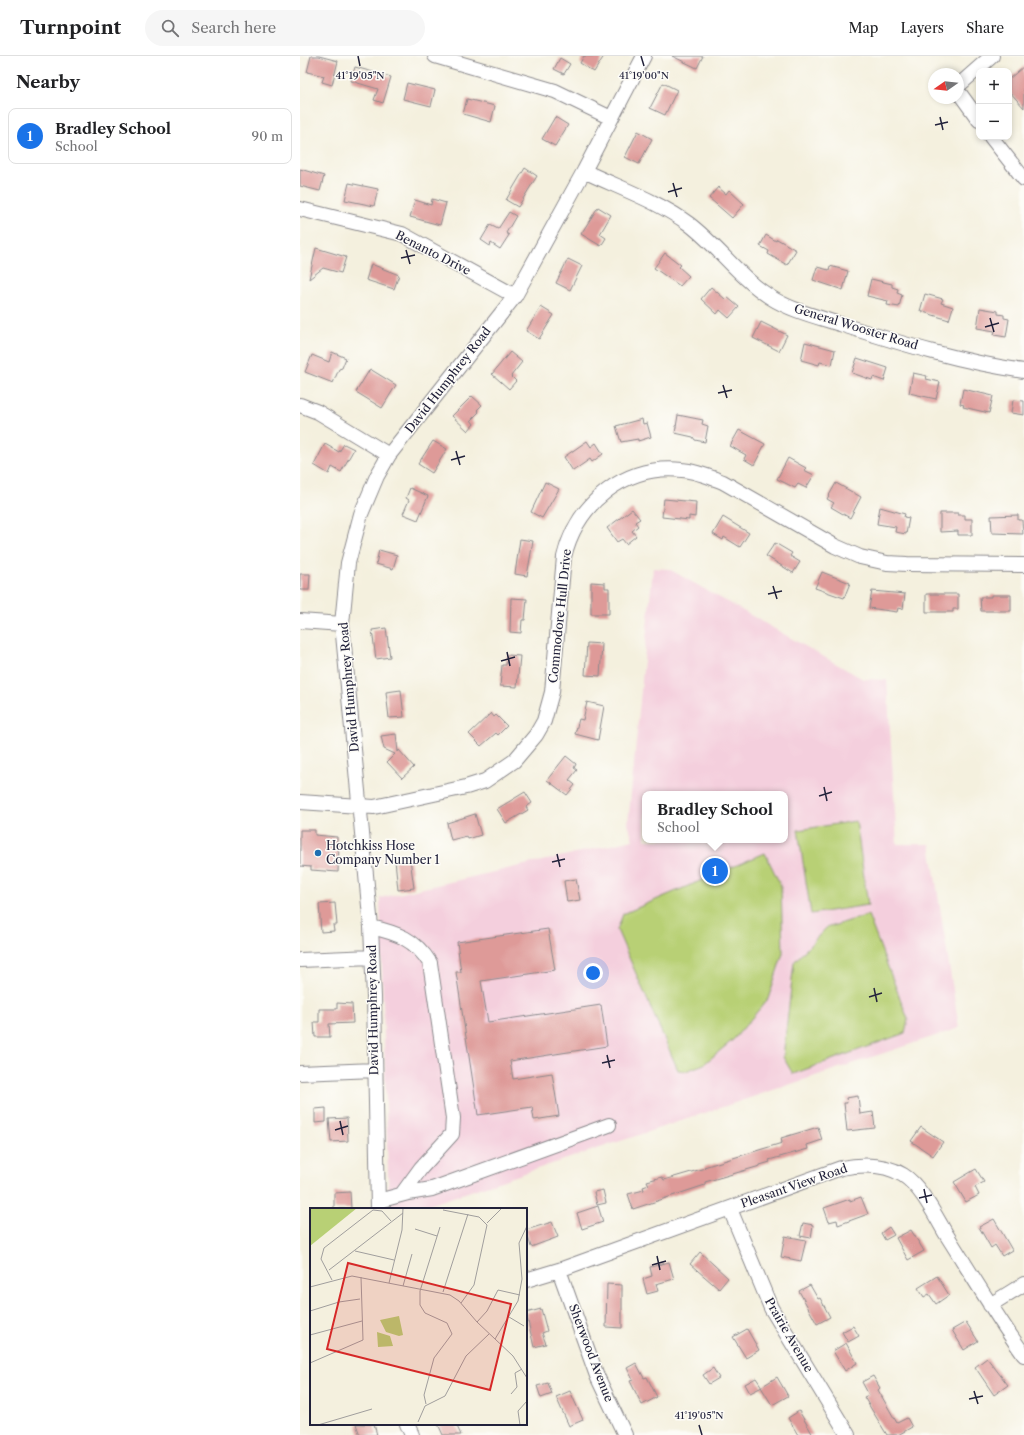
<!DOCTYPE html>
<meta charset="utf-8">
<style>
body{margin:0;font-family:"Libre Caslon Text",serif;background:#f6f6f6;color:#202124}
.controls{position:absolute;right:12px;top:12px;display:grid;overflow:hidden;border-radius:8px;box-shadow:0 2px 6px #0003}
.controls button{width:36px;height:36px;display:grid;place-items:center;padding:0;border:0;border-bottom:1px solid #e0e0e0;background:#fff;color:#202124;font:20px sans-serif}
.compass{position:absolute;left:628px;top:12px;width:36px;height:36px;border-radius:50%;background:#fff;box-shadow:0 2px 6px #0003;rotate:256deg}
.you{position:absolute;left:293px;top:917px;width:14px;height:14px;margin:-10px;border:3px solid #fff;border-radius:50%;background:#1a73e8;box-shadow:0 0 0 6px #1a73e833}
.badge{display:grid;place-items:center;width:26px;height:26px;border-radius:50%;background:#1a73e8;color:#fff;font-size:13px;font-weight:700}
.pin{position:absolute;translate:-50% -50%;border:2px solid #fff;box-shadow:0 1px 4px #0006}
.popup{position:absolute;left:342px;top:735px;width:146px;height:52px;box-sizing:border-box;display:grid;place-content:center;border-radius:8px;background:#fff;filter:drop-shadow(0 1px 3px #0005);font-size:13px;white-space:nowrap;color:#757577}
.popup b{font-size:15px;color:#202124}
.popup::after{content:'';position:absolute;left:50%;top:100%;margin-left:-8px;border:8px solid transparent;border-top-color:#fff}
.list{margin:0;padding:0;list-style:none}
h2{display:flex;justify-content:space-between;align-items:center;height:52px;margin:0;padding:0 16px;font-size:17px}
h2 small{font-size:13px;font-weight:400;color:#757577}
.list li{display:grid;grid-template-columns:26px 1fr auto;gap:12px;align-items:center;box-sizing:border-box;height:56px;margin:0 8px 8px;padding:0 8px;border:1px solid #e0e0e0;border-radius:8px}
.list b{display:block;font-size:15px;white-space:nowrap}
.list p{margin:0;font-size:13px;white-space:nowrap;color:#757577}
.list em{font-size:13px;font-style:normal;color:#757577}
.icon{flex:none;width:22px;height:22px;fill:none;stroke:currentColor;stroke-width:2;stroke-linecap:round;stroke-linejoin:round}
.map{position:relative;flex:none;width:724px;height:1379px;overflow:hidden}
header{display:flex;align-items:center;gap:24px;box-sizing:border-box;height:56px;padding:0 20px;background:#fff;border-bottom:1px solid #e0e0e0}
header strong{font-size:19px}
nav{display:flex;gap:22px;margin-inline-start:auto;font-size:14px}
.search{width:280px;height:36px;background:#f6f6f6;display:flex;align-items:center;gap:10px;box-sizing:border-box;padding:0 14px;border-radius:22px;color:#757577;font-size:15px}
main{display:flex}
aside{flex:1;background:#fff}
.map>svg:first-child{display:block}
.built{fill:#f4cfdd;fill-rule:evenodd}
.pitch{fill:#b8d075;stroke:#6d7958}
.building{fill:#de9a98}
.lines{fill:none;stroke-linecap:round;stroke-linejoin:round}
.minor-casing{stroke:#8b898c;stroke-width:16}
.minor{stroke:#fff;stroke-width:14}
.ticks{fill:none;stroke:#22223b;stroke-width:1.5}
.poi-dot{fill:#1f6fb2;stroke:#fdfcf7;stroke-width:1.5}
.labels{text-anchor:middle;stroke-width:3;stroke-linejoin:round;paint-order:stroke}
.street-label{font-size:12px;fill:#22223b;stroke:#fdfcf7}
.poi-label{font-size:12px;fill:#22223b;stroke:#fdfcf7;text-anchor:start}
.inset-road{fill:none;stroke:#a09e9d;stroke-width:1}
.view{fill:#d62828;fill-opacity:0.15;stroke:#d62828;stroke-width:2}
.inset-edge{fill:none;stroke:#22223b;stroke-width:2}
.ticks-label{font-size:10px;text-anchor:middle;fill:#22223b;stroke:#fdfcf7;stroke-width:3;stroke-linejoin:round;paint-order:stroke}
</style>
<header>
<strong>Turnpoint</strong>
<div class="search"><svg class="icon" aria-label="search" viewBox="0 0 24 24"><circle cx="10" cy="10" r="6"/><path d="M15 15l6 6"/></svg>Search here</div>
<nav><a>Map</a><a>Layers</a><a>Share</a></nav>
</header>
<main>
<aside>
<h2>Nearby<small></small></h2>
<ul class="list">
<li><span class="badge">1</span><div><b>Bradley School</b><p>School</p></div><em>90 m</em></li>
</ul>
</aside>
<div class="map">
<svg width="724" height="1379" viewBox="0 0 724 1379">
<rect width="100%" height="100%" fill="#fdfcf7"/>
<filter id="ink" filterUnits="userSpaceOnUse"><feTurbulence type="fractalNoise" baseFrequency=".025" numOctaves="2"/><feDisplacementMap in="SourceGraphic" scale="8" xChannelSelector="R" yChannelSelector="G"/><feConvolveMatrix kernelMatrix="1 2 1 2 8 2 1 2 1" color-interpolation-filters="sRGB"/></filter>
<filter id="wash" filterUnits="userSpaceOnUse"><feTurbulence type="fractalNoise" baseFrequency=".012" numOctaves="4" result="noise"/><feDisplacementMap in="SourceGraphic" scale="16" xChannelSelector="R" yChannelSelector="G"/><feGaussianBlur stdDeviation="0.9" result="paint"/><feColorMatrix in="noise" values="0 0 0 0 0 0 0 0 0 0 0 0 0 0 0 0 0 1.4 0 .05"/><feComposite in="paint" operator="in"/></filter>
<g filter="url(#wash)">
<rect width="100%" height="100%" fill="#f4f0de"/>
<path class="built" d="M353,512L369,513L563,623L587,624L597,788H630L659,972L117,1153H89L80,842L333,784L328,768ZM345,738H485V784H345Z"/>
<path class="pitch" d="M556,765L568,849L511,858L498,774Z
M465,797L481,830L483,897L468,943L434,983L404,1008L386,1015L378,1014L317,874L323,858Z
M568,859L608,963L605,977L493,1018L483,1001L494,906L526,872Z"/>
<g id="blocks">
<path class="building" d="M11,0H19L38,5L32,29L22,26L24,20L7,16Z
M284,0H304L294,16L280,7Z
M372,0H403L397,12Z
M260,2L270,8L264,18L254,13Z
M724,10V52L709,35V23Z
M55,11L91,21L83,47L74,44L78,33L51,25Z
M107,27L135,34L131,50L103,43Z
M363,27L377,34L365,59L350,52Z
M167,43L195,50L191,66L163,58Z
M255,61L268,69L255,90L242,83Z
M338,75L352,83L339,108L325,101Z
M225,112L237,120L218,151L206,144Z
M0,113L24,120L20,135L0,130Z
M49,127L78,133L74,150L45,144Z
M418,131L426,138L429,134L444,148L432,162L409,142Z
M132,143L146,147L140,169L110,161L115,144L131,149Z
M298,151L311,159L300,178L306,182L301,190L281,178Z
M209,156L216,160L206,177L209,179L200,193L191,187L190,190L181,184L190,169L198,173Z
M466,179L476,185L477,183L496,194L487,209L468,198L469,195L460,190Z
M16,192L46,201L41,217L23,212L9,223Z
M365,197L381,209L379,211L389,220L380,230L354,212Z
M268,203L282,210L270,234L256,227Z
M71,208L99,219L94,233L66,224Z
M530,210L548,215L543,234L513,224L517,211L529,214Z
M571,223L592,228V231L598,233L597,237L602,239L599,251L587,249L588,245L567,240Z
M411,231L425,243L427,241L439,251L429,262L420,254L417,258L401,243Z
M625,238L643,243L641,247L653,251L649,264L620,255Z
M241,251L254,259L239,283L226,275Z
M680,252L698,255V258L704,259V262L709,263L706,281L694,279L695,275L677,272Z
M461,266L487,279L479,295L453,282Z
M505,286L535,294L532,309L520,306L519,309L501,304Z
M32,296L46,302L42,312L39,313L33,327L5,316L12,299L29,306Z
M210,296L222,306L211,320L216,325L209,333L192,318Z
M557,302L588,312L584,325L573,321L572,324L552,317Z
M70,313L96,329L82,352L56,336Z
M613,317L627,320L626,323L640,326L636,343L609,337Z
M663,333L693,340L689,357L663,351L664,349L660,348Z
M172,340L182,349L177,354L179,356L171,364L174,368L168,375L152,360Z
M713,344L724,345V359L711,357Z
M378,359L403,364L402,368L408,370L405,386L395,384L393,381L375,377Z
M342,363L343,368L347,367L351,381L338,385V383L321,386L316,370Z
M439,374L465,388L454,409L444,403L446,399L430,390Z
M133,385L147,393L132,417L118,408Z
M287,385L291,391L296,387L303,398L292,406L290,403L273,415L264,401Z
M25,388L39,396L44,388L54,393L41,416L32,411L29,418L14,409Z
M488,402L506,412L504,414L514,419L506,432L498,428L495,432L477,423Z
M245,426L259,433L242,462L231,456Z
M536,427L561,441L550,462L531,451L534,447L527,443Z
M110,432L128,440L118,464L103,458L109,444L106,442Z
M364,443L396,446L395,461L389,460V464L362,461Z
M580,451L605,458L604,461L609,462L606,478L595,476L596,471L577,468Z
M332,453L340,463L335,466L338,470L332,475L336,480L326,488L322,483L317,486L307,472Z
M640,457H658V459H665V463H672V479H658V475L640,476Z
M718,459V464H722L723,478L692,477L691,460Z
M423,461L449,477L440,491L424,481L423,484L413,478Z
M220,483L233,485L227,520L215,518Z
M475,487L492,497L490,500L500,506L493,517L466,500Z
M79,494L97,499L93,513L76,508Z
M522,516L550,527L544,542L515,532Z
M0,518H10L9,534H0Z
M291,526L305,527V532H309V558H291Z
M572,535L605,538L603,553L598,552L597,556L569,552Z
M626,538H658V553H653V556H626Z
M691,539H711V555H681L680,541H691Z
M211,542L227,543L225,564H222L221,577L210,576Z
M86,572L90,601L76,603L72,574Z
M287,587L302,588L300,620L285,619Z
M207,599L220,600L217,631L200,630L202,609H206Z
M101,634L104,661L89,662L86,636Z
M287,646L304,650L298,684L275,678L279,663L283,664Z
M191,657L194,661L196,659L207,670L198,679L196,677L181,690L169,678Z
M96,678L98,696L99,694L114,711L102,722L87,706L95,698L84,693L81,680Z
M266,700L276,708L274,712L277,714L269,724L275,729L267,739L247,724Z
M225,736L232,747L226,751L228,754L206,767L197,753Z
M175,758L181,779L168,783L167,780L151,784L147,767Z
M0,774H15V779L37,781V786H39L38,816L11,814V811L0,810Z
M110,803L114,832L98,834L95,804Z
M276,823L280,844L267,846L264,825Z
M35,847L37,869H33L34,875L21,876L19,848Z
M248,873L255,914L181,925L188,966L301,949L307,990L210,1005L213,1023L252,1017L259,1060L234,1064L232,1051L178,1059L156,916H161L157,886Z
M37,947L52,948L53,967L29,968L30,981H15L14,966H19V953H37Z
M558,1040L560,1058L573,1056L575,1072L547,1075L544,1047H547L546,1042Z
M26,1052V1066L15,1067V1053Z
M47,1062L48,1085L31,1086L29,1063Z
M518,1071L522,1084L507,1089L508,1093L469,1104L470,1106L460,1109V1110L405,1126V1129L333,1153L328,1138L344,1134L343,1131L349,1129L347,1125L362,1121L364,1124L405,1112L404,1111L482,1087L481,1082Z
M621,1071L643,1086L633,1100L611,1085Z
M676,1113L684,1126L675,1131L679,1139L666,1146L654,1126Z
M303,1134L306,1147L297,1149L294,1136Z
M50,1136L51,1153H34V1137Z
M561,1141L568,1158L538,1169L537,1164L529,1166L524,1152L550,1143V1145Z
M298,1150L303,1166L282,1173L277,1157Z
M694,1163L712,1194L702,1200L695,1189L691,1192L679,1171Z
M252,1166L258,1181L231,1191L226,1174Z
M503,1167L513,1169L511,1182L500,1180Z
M589,1171L594,1179L585,1184L581,1177Z
M611,1174L624,1195L608,1204L596,1182Z
M485,1180L506,1184L501,1205L481,1201Z
M400,1196L428,1222L419,1233L390,1208Z
M369,1206L374,1223L356,1228L358,1235L347,1238L343,1223L352,1220L350,1211Z
M637,1220L649,1239L636,1248L629,1238L624,1241L618,1232Z
M307,1228L322,1229V1272L306,1271Z
M510,1229L518,1243L520,1242L530,1261L517,1268L499,1235Z
M241,1253L247,1275L242,1277L246,1288L234,1291L226,1257Z
M666,1266L678,1285L664,1294L652,1274Z
M553,1270L559,1280L548,1286L542,1276Z
M447,1273L459,1294L446,1302L433,1281Z
M546,1287L557,1307L545,1315L533,1295Z
M687,1302L708,1329L694,1339L675,1311Z
M336,1307L344,1322L347,1321L357,1341L342,1349L330,1325L333,1324L327,1312Z
M413,1312L419,1322L409,1328L403,1319Z
M573,1320L580,1332L578,1334L597,1367L607,1362L612,1371L598,1379H587L564,1341L569,1339L562,1326Z
M477,1321L488,1340L472,1349L461,1331Z
M456,1322L462,1331L450,1337L445,1328Z
M248,1327L252,1338L241,1342L237,1330Z
M270,1335L283,1364L269,1370L256,1341Z
M499,1355L513,1379H498L488,1362Z
M56,1368H74L77,1379H60Z
M138,1368H156L161,1379H143Z"/>
</g>
</g>
<g filter="url(#ink)">
<use href="#blocks" fill-opacity="0" stroke="#8b898c" stroke-width="1"/>
<g class="lines">
<defs>
<path id="minor" d="M135,0L255,35L311,62
M658,30L692,0
M658,35L679,64
M691,81L724,123
M284,115C319,132 358,145 389,168C418,190 439,221 470,241C492,255 518,261 543,269C602,288 662,306 724,315
M0,153L102,178L215,240
M0,349L18,356L89,399
M0,565L42,568
M0,746L74,751L166,731L185,725L214,705L236,679L244,665L252,636L264,501C277,447 325,408 382,414C396,415 410,421 423,426L535,490L560,501L587,507L607,508L724,509
M71,871C97,877 115,883 130,907L153,1062L152,1078L121,1112L102,1138
M0,904L72,901
M0,1017L75,1014
M78,1145L108,1137L132,1133L309,1069
M78,1153L74,941L71,871L42,568L48,507L61,458L77,420L89,399L215,240L284,115L344,0
M430,1153L471,1252L548,1379
M259,1214L297,1320L325,1379
M226,1224L259,1214L541,1112C562,1108 584,1107 603,1119C621,1130 636,1161 646,1178C672,1219 696,1260 724,1299
M690,1249L724,1228
M107,1368L112,1379"/>
</defs>
<use href="#minor" class="minor-casing"/>
<use href="#minor" class="minor"/>
</g>
</g>
<path class="ticks" d="M58,0L60,10M341,0L344,10M640,61L643,74M635,69L648,66M373,127L377,141M368,136L382,132M106,194L110,208M101,202L115,199M690,262L694,276M685,271L699,267M423,329L427,342M418,337L432,334M156,395L160,409M151,404L165,400M473,530L477,543M468,538L482,535M207,596L210,610M201,605L215,601M524,731L527,745M519,740L532,736M257,798L260,811M252,806L265,803M574,932L577,946M569,941L582,937M307,999L310,1012M302,1007L315,1004M40,1065L43,1079M35,1074L48,1070M624,1133L627,1147M619,1142L632,1139M357,1200L360,1214M352,1209L366,1205M674,1335L678,1348M669,1343L683,1340M399,1369L402,1379"/>
<circle class="poi-dot" cx="18" cy="797" r="4"/>
<g class="labels">
<g class="street-label">
<text transform="translate(133 197) rotate(27)" y="4">Benanto Drive</text>
<text transform="translate(556 271) rotate(17)" y="4">General Wooster Road</text>
<text transform="translate(148 324) rotate(-52)" y="4">David Humphrey Road</text>
<text transform="translate(260 560) rotate(-84)" y="4">Commodore Hull Drive</text>
<text transform="translate(49 631) rotate(-95)" y="4">David Humphrey Road</text>
<text transform="translate(73 954) rotate(-91)" y="4">David Humphrey Road</text>
<text transform="translate(494 1130) rotate(-19)" y="4">Pleasant View Road</text>
<text transform="translate(489 1279) rotate(60)" y="4">Prairie Avenue</text>
<text transform="translate(291 1297) rotate(69)" y="4">Sherwood Avenue</text>
</g>
<g class="poi-label">
<text x="26" y="794">Hotchkiss Hose<tspan x="26" dy="14">Company Number 1</tspan></text>
</g>
</g>
<g transform="translate(10 1152)">
<rect width="217" height="217" fill="#f4f0de"/>
<path d="M0,0H47L0,38Z" fill="#b8d075"/>
<path d="M89,108L93,127L89,128L76,124L70,112ZM67,124L80,128L83,138L68,139Z" fill="#b8d075"/>
<path class="inset-road" d="M133,2L169,9L177,17L164,77L151,95M177,15L192,0M105,21L127,28M45,43L84,52M19,62L93,5M22,72L11,51L14,40L63,2L72,3L81,13M79,75L92,22L93,0M93,78L102,46M0,79L42,68L140,87L149,93L167,114L203,148L217,170M133,84L158,6M0,103L29,94L50,91M199,109L214,118M167,114L177,103L188,82L210,87M0,127L52,113M185,131L208,93L212,71L209,35L217,18M0,155L53,132L51,69M201,186L207,179L205,165L212,161M116,196L114,187L124,150L142,126L137,115L115,105L110,97V83L130,19M108,214L115,198L135,188L156,148L179,126M8,217L62,201M210,217L208,203L217,193"/>
<path class="view" d="M38,55L201,96L180,182L17,141Z"/>
<rect width="217" height="217" class="inset-edge"/>
</g>
<g class="ticks-label">
<text x="60" y="23">41°19'05"N</text>
<text x="344" y="23">41°19'00"N</text>
<text x="399" y="1363">41°19'05"N</text>
</g>
</svg>
<div class="controls">
<button>+</button>
<button>−</button>
</div>
<svg class="compass" viewBox="-18 -18 36 36"><path d="M0-13l5 13h-10z" fill="#e53935"/><path d="M0 13l5-13h-10z" fill="#757577"/></svg>
<div class="you"></div>
<div class="pin badge" style="left:415px;top:815px">1</div>
<div class="popup"><b>Bradley School</b>School</div>
</div>
</main>
